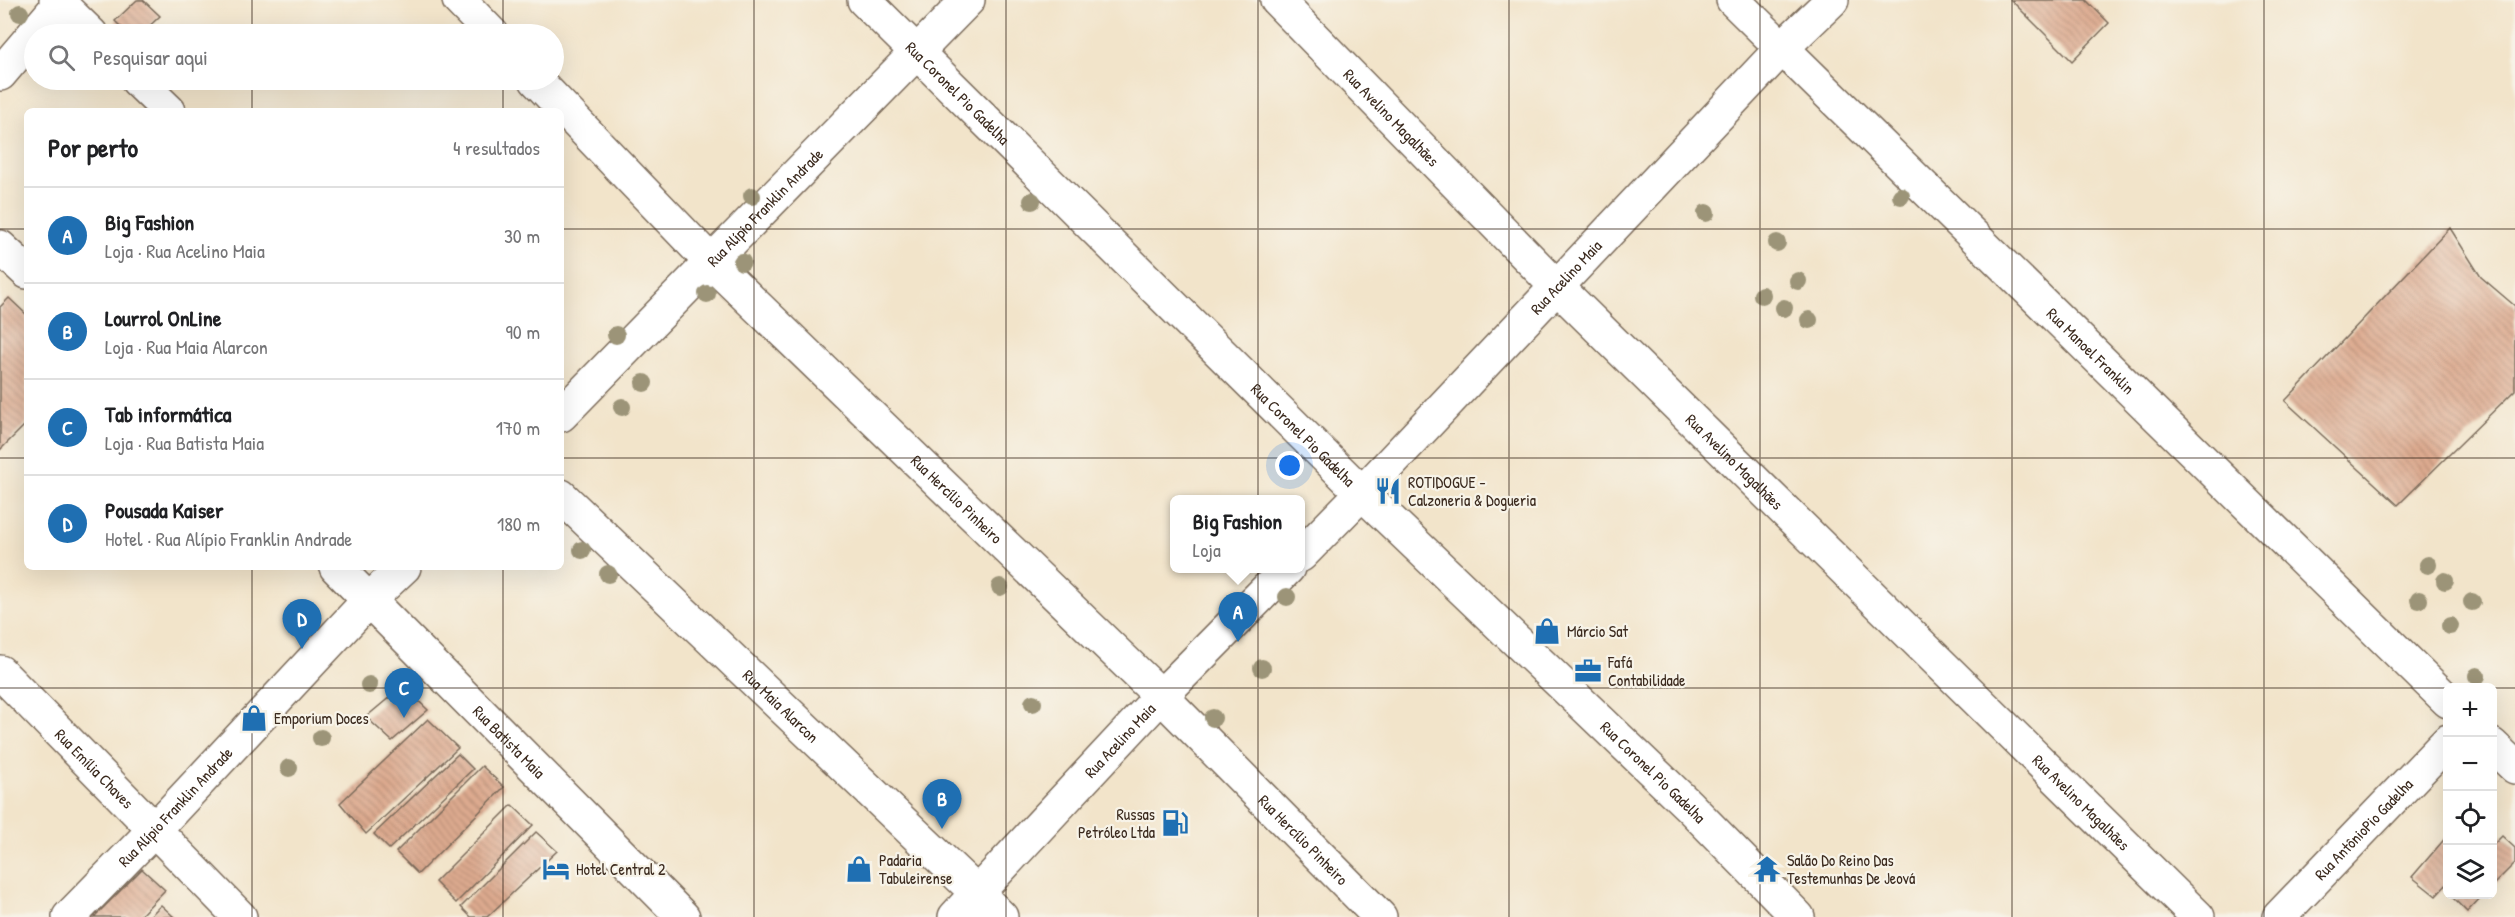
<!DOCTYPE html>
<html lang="pt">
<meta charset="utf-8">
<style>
body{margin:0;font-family:"Patrick Hand",sans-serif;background:#f6f6f6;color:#202124}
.controls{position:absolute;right:18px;bottom:18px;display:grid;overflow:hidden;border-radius:9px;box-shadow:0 6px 24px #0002}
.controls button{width:54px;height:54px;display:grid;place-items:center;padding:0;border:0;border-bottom:2px solid #e0e0e0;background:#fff;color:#202124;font:30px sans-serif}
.you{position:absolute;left:1290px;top:466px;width:21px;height:21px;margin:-15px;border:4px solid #fff;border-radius:50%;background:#1a73e8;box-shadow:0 0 0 9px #1a73e833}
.badge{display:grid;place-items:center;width:39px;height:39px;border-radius:50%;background:#1f6fb2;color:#fff;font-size:20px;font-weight:700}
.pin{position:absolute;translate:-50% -50px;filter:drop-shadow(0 2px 3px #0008)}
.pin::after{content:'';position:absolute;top:32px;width:21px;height:18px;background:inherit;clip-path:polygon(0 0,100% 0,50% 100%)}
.popup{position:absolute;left:1170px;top:495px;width:135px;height:78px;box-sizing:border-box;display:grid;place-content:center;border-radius:9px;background:#fff;filter:drop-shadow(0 2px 4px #0005);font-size:20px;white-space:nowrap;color:#757577}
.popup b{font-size:22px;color:#202124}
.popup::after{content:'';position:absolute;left:50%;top:100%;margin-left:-12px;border:12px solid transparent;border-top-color:#fff}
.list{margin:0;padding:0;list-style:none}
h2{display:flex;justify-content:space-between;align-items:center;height:78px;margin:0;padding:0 24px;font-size:26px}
h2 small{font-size:20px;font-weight:400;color:#757577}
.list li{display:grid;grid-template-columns:39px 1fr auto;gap:18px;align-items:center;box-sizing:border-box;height:96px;padding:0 24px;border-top:2px solid #e0e0e0}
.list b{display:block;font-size:22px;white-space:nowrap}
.list p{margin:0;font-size:20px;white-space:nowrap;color:#757577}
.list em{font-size:20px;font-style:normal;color:#757577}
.icon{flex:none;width:33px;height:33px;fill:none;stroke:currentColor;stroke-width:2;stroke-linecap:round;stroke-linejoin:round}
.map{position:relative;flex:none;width:2515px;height:917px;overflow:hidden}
.search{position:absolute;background:#fff;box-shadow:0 6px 24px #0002;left:24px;top:24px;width:540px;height:66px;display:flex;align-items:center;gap:15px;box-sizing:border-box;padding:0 21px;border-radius:33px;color:#757577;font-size:22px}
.panel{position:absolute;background:#fff;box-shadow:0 6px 24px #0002;left:24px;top:108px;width:540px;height:462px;border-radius:9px}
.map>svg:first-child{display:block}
.building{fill:url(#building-back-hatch)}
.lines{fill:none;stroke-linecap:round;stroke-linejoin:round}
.minor-casing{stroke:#7b6b5a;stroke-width:36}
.major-casing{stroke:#7b6b5a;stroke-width:36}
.minor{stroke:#fff;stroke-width:33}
.major{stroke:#fff;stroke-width:33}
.tree{fill:#9c9478}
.grid{fill:none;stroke:#3b2a1e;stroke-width:1.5;stroke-opacity:0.55}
.labels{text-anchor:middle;stroke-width:4.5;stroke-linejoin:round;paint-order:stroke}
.street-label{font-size:16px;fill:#3b2a1e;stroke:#f7f3e8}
.poi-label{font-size:16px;fill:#3b2a1e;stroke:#f7f3e8;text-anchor:start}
</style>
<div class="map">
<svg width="2515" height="917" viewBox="0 0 2515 917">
<defs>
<pattern id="building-back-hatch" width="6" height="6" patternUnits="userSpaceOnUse" patternTransform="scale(1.5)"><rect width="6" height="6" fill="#ddaa8f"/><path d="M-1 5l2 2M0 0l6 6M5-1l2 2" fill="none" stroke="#b48b74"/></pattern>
</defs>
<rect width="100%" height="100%" fill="#f7f3e8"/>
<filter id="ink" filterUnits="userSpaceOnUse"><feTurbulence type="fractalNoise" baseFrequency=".0167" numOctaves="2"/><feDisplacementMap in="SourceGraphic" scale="12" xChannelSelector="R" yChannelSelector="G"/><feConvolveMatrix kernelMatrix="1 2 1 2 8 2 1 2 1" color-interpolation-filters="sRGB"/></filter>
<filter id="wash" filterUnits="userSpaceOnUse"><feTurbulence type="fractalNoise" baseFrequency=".008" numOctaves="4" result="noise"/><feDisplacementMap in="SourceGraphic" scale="24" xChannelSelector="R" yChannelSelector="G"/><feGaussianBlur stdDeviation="1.35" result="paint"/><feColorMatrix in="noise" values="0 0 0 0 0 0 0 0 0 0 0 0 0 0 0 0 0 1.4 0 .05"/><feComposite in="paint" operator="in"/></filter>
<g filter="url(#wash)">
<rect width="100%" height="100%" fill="#f2e4ca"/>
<g id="blocks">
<path class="building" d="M137,0H143L160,16L141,34H128L115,21Z
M2011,0H2086L2109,23L2072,61Z
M2450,228L2481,277L2515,306V390L2398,505L2285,401Z
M9,298L27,315V423L0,450V307Z
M403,686L428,710L392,741L366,717Z
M428,719L458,748L366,834L340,803Z
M458,754L473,769L389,849L374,834Z
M482,766L504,787L418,874L396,852Z
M512,805L533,825L456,903L435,882Z
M536,832L557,851L487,917H471L461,907Z
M2448,835V883L2436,896L2412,877Z
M2502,836L2515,848V863L2492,886V846Z
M142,869L165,890L139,917H94Z
M2449,894H2484L2467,912Z
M161,905L174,917H149Z"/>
</g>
</g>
<g filter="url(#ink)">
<use href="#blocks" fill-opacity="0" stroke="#7b6b5a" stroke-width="1.5"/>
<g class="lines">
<defs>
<g id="minor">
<path d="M459,0L492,34"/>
<path id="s1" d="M864,0L1362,493L1689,806L1798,917"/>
<path id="s2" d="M1277,0L1556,286L2198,917"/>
<path id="s3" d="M1733,0L2448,701"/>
<path d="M0,74L63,0"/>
<path id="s4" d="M536,80L711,262L1161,696L1380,917"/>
<path id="s5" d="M561,415L968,0"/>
<path id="s6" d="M1301,555L1362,493L1782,48L1832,0"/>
<path id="s7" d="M0,672L240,917"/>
<path d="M2492,745L2515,767"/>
<path id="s8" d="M69,917L154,830L370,599L404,567"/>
<path id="s9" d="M1001,917L977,893L1161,696L1288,568"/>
<path id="s10" d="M2279,917L2448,741"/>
</g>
<g id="major">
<path d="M56,0L91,34"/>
<path d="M137,80L169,111"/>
<path d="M0,247L27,272"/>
<path id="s11" d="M561,496L977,893L955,917"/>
<path id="s12" d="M336,567L683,917"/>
</g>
</defs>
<use href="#minor" class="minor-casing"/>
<use href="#major" class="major-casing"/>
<use href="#minor" class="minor"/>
<use href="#major" class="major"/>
</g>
<g class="tree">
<circle cx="20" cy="13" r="9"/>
<circle cx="752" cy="196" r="9"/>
<circle cx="1901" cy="196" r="9"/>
<circle cx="1032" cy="201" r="9"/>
<circle cx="1706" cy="213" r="9"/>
<circle cx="1777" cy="243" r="9"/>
<circle cx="742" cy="262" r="9"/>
<circle cx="1798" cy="281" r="9"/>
<circle cx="707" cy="294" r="9"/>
<circle cx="1762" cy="295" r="9"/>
<circle cx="1784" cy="308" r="9"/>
<circle cx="1809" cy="320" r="9"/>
<circle cx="616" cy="335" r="9"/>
<circle cx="644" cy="383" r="9"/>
<circle cx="622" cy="407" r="9"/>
<circle cx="582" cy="550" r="9"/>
<circle cx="2428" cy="565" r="9"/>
<circle cx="608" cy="574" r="9"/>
<circle cx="2445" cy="581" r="9"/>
<circle cx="1000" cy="587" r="9"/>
<circle cx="1287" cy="597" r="9"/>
<circle cx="2419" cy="600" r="9"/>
<circle cx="2472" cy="602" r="9"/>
<circle cx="2450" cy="626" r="9"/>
<circle cx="1262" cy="668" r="9"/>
<circle cx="2477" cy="676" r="9"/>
<circle cx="369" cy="685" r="9"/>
<circle cx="1033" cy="703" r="9"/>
<circle cx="1213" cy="718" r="9"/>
<circle cx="321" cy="738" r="9"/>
<circle cx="289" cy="768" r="9"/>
</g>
</g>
<path class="grid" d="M252,0V34M503,0V34M754,0V917M1006,0V917M1258,0V917M1509,0V917M1760,0V917M2012,0V917M2264,0V917M252,80V111M503,80V111M0,229H27M561,229H2515M0,458H27M561,458H2515M252,567V917M503,567V917M0,688H2448M2492,688H2515"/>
<defs>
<symbol id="restaurant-bare" viewBox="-9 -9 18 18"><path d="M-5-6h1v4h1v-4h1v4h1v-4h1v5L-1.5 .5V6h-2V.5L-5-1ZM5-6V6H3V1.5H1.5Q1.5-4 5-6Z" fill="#1f6fb2" stroke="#f7f3e8" stroke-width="2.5" paint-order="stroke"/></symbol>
<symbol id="shop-bare" viewBox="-9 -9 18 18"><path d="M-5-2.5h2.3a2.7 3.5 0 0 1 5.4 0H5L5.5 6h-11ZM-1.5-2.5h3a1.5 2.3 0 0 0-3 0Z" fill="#1f6fb2" stroke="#f7f3e8" stroke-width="2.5" paint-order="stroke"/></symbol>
<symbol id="office-bare" viewBox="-9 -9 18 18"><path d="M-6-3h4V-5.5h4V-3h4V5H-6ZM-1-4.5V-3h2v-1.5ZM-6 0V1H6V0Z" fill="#1f6fb2" stroke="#f7f3e8" stroke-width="2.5" paint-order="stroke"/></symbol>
<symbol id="fuel-bare" viewBox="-9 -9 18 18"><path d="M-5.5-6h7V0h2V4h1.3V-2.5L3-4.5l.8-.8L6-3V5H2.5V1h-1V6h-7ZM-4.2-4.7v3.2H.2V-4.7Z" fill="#1f6fb2" stroke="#f7f3e8" stroke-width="2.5" paint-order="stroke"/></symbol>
<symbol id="hotel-bare" viewBox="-9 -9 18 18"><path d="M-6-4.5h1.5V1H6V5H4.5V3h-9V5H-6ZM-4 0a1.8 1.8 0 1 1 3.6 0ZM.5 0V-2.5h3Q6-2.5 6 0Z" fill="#1f6fb2" stroke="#f7f3e8" stroke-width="2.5" paint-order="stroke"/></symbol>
<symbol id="temple-bare" viewBox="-9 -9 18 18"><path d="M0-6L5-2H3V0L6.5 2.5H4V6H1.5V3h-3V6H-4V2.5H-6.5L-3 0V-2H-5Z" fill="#1f6fb2" stroke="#f7f3e8" stroke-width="2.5" paint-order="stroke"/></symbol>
</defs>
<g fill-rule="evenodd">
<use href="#restaurant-bare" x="1369" y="472" width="38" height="38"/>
<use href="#shop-bare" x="1528" y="612" width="38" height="38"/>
<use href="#office-bare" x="1569" y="652" width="38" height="38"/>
<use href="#shop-bare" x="235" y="699" width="38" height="38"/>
<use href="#fuel-bare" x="1156" y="804" width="38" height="38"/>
<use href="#hotel-bare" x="537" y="850" width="38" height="38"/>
<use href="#shop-bare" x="840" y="850" width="38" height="38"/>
<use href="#temple-bare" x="1748" y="850" width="38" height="38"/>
</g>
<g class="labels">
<g class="street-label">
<text dy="6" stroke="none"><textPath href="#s1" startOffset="132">Rua Coronel Pio Gadelha</textPath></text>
<text dy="6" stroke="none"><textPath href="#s2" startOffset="164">Rua Avelino Magalhães</textPath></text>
<text dy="6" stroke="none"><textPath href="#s5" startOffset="291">Rua Alípio Franklin Andrade</textPath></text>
<text dy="6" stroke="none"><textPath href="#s6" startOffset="384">Rua Acelino Maia</textPath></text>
<text dy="6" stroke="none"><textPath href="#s3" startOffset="501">Rua Manoel Franklin</textPath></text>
<text dy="6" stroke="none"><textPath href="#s1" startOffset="618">Rua Coronel Pio Gadelha</textPath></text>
<text dy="6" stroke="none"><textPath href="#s2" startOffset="650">Rua Avelino Magalhães</textPath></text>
<text dy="6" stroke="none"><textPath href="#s4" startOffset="594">Rua Hercílio Pinheiro</textPath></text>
<text dy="6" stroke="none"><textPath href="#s11" startOffset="304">Rua Maia Alarcon</textPath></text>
<text dy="6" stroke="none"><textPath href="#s12" startOffset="246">Rua Batista Maia</textPath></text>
<text dy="6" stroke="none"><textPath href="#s9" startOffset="243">Rua Acelino Maia</textPath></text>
<text dy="6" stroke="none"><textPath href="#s7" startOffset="135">Rua Emília Chaves</textPath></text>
<text dy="6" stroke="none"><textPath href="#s1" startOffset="1104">Rua Coronel Pio Gadelha</textPath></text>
<text dy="6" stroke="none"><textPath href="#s2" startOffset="1136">Rua Avelino Magalhães</textPath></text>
<text dy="6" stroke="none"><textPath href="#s8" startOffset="153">Rua Alípio Franklin Andrade</textPath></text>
<text dy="6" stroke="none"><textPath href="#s10" startOffset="122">Rua AntônioPio Gadelha</textPath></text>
<text dy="6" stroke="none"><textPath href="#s4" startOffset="1080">Rua Hercílio Pinheiro</textPath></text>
</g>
<g class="poi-label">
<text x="1408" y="488">ROTIDOGUE -<tspan x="1408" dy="18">Calzoneria &amp; Dogueria</tspan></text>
<text x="1567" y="637">Márcio Sat</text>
<text x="1608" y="668">Fafá<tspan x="1608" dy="18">Contabilidade</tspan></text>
<text x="274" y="724">Emporium Doces</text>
<text x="1155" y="820" text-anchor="end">Russas<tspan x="1155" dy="18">Petróleo Ltda</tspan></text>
<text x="879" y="866">Padaria<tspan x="879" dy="18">Tabuleirense</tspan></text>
<text x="1787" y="866">Salão Do Reino Das<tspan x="1787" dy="18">Testemunhas De Jeová</tspan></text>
<text x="576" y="875">Hotel Central 2</text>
</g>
</g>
</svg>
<div class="controls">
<button>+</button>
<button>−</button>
<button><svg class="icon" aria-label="locate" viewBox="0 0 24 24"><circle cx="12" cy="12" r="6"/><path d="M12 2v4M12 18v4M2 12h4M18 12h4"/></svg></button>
<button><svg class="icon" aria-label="layers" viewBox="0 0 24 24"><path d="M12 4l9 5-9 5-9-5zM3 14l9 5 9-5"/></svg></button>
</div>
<div class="you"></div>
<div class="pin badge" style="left:1238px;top:642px">A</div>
<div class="popup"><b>Big Fashion</b>Loja</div>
<div class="pin badge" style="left:942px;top:829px">B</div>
<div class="pin badge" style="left:404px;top:718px">C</div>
<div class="pin badge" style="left:302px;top:649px">D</div>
<div class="search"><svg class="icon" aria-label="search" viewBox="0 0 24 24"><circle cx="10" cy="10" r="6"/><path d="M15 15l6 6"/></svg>Pesquisar aqui</div>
<section class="panel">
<h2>Por perto<small>4 resultados</small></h2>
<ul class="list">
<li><span class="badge">A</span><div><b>Big Fashion</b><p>Loja · Rua Acelino Maia</p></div><em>30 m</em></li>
<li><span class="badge">B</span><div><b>Lourrol OnLine</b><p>Loja · Rua Maia Alarcon</p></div><em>90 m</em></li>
<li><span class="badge">C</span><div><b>Tab informática</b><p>Loja · Rua Batista Maia</p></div><em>170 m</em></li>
<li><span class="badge">D</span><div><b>Pousada Kaiser</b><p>Hotel · Rua Alípio Franklin Andrade</p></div><em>180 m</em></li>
</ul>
</section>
</div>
